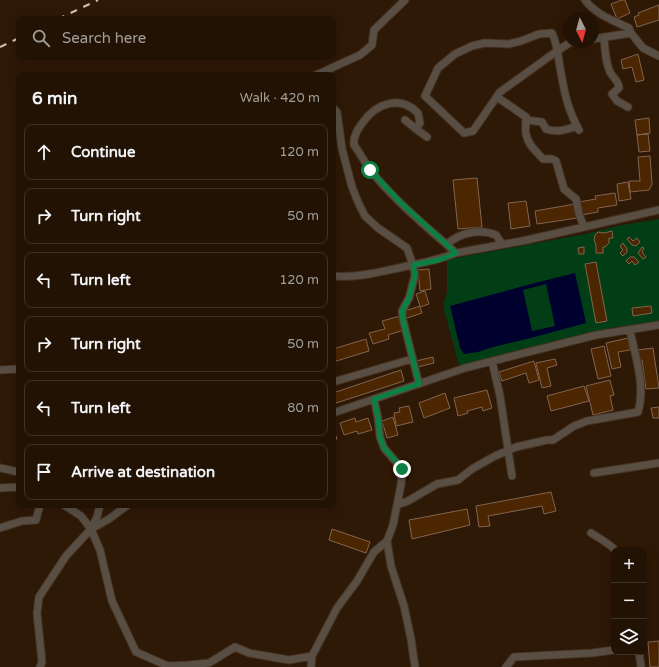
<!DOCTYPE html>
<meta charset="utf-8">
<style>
body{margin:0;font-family:"Varela Round",sans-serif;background:#2a1b0e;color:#f1f3f6}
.controls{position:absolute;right:12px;bottom:12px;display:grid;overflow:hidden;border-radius:8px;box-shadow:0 4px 16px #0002}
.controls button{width:36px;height:36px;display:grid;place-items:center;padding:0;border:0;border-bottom:1px solid #3f3226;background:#221204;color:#f1f3f6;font:20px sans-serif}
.compass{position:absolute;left:563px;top:12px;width:36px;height:36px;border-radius:50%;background:#221204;box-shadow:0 4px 16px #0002;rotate:174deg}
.stop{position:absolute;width:12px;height:12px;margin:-9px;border:3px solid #0b8043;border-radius:50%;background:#fff}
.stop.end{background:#0b8043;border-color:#fff;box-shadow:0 1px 4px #0008}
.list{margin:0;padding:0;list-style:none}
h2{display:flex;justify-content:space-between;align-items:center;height:52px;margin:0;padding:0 16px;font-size:17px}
h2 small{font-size:13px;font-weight:400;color:#a29e9a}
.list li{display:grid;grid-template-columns:26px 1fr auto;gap:12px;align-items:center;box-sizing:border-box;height:56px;margin:0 8px 8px;padding:0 8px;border:1px solid #3f3226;border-radius:8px}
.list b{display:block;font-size:15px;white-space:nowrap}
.list em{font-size:13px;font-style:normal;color:#a29e9a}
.icon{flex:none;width:22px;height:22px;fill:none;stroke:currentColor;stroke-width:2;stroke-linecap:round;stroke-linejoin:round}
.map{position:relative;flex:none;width:659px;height:667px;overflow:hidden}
.search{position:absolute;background:#221204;box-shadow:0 4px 16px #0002;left:16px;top:16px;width:320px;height:44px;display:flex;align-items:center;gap:10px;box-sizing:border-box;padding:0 14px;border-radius:8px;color:#a29e9a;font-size:15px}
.panel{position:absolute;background:#221204;box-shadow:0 4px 16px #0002;left:16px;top:72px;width:320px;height:436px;border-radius:8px}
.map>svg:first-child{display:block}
.green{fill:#013e16}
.water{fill:#00002e;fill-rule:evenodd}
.building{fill:#4c2501;stroke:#816551}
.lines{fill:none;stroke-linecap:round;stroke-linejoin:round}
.minor-casing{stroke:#473221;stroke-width:9}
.minor{stroke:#584e44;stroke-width:7}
.rail{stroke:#d0c1b6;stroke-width:2;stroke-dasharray:7 7;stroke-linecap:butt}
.route{stroke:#0b8043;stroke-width:5}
</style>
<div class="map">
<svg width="659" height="667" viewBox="0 0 659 667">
<rect width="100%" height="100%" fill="#2e1806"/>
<path class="green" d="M659,219V325L596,335L465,368L459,365L443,306L447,293V260L590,233L617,226Z"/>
<path class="water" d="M575,273L586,323L531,338L493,347L478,352L464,354L460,348L450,306L535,283ZM546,284L555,326L532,331L523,290Z"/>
<path class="building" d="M622,0H625L630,13L617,19L611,4Z
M659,5V20L637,27L634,17L639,15L638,13Z
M638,54L644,80L636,82L632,67L623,69L621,60Z
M649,118L650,133L637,135L635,120Z
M648,134L650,151L639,152L637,135Z
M650,156L652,184L649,190L630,192L629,181H640L638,157Z
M477,178L482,227L458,229L453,180Z
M628,182L631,199L619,201L617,184Z
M615,193L617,205L598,208V212L581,215L579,202L596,199L595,196Z
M526,201L530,226L511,229L508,203Z
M575,204L577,218L537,224L535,211Z
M612,231L613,238H609V243L605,247H603V253H596V245L594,240L595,235L598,232L604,233Z
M629,237L633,241L637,238L640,242L636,246L632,245L627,239Z
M623,243L627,249V252L623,256L620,253L623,250L620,246Z
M584,247V254H579L578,248Z
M642,247L644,248L642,252L646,257L643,259L638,253Z
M630,257H634L639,262L635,265L632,261L629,264L626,261Z
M596,262L607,321L596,323L585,264Z
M429,269L431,289L420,291L418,270Z
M425,291L429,304L420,307L422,313L407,318L405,311L420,306L416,294Z
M651,306L652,313L633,316L632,308Z
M400,316L404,330L388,335L389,339L373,344L369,333L385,329L382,321Z
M628,338L630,350L618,352L621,367L612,369L606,343Z
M366,339L369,351L333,362V349Z
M604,346L611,376L598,379L591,349Z
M653,348L659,388L646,389L642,360H638L637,350Z
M433,357L434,363L418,367L416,361Z
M555,359L557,365L547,368L551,386L542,388L536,363Z
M534,361L539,380L529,383L526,373L502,381L499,372Z
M401,370L404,381L333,404V393Z
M610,380L614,395L610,396L613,410L593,415L586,386Z
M584,386L589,401L551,411L547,396Z
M487,390L492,408L483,411L482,407L467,411L468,413L458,416L454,398Z
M445,393L450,408L424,418L419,403Z
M409,406L413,422L396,426L394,413L400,412L399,408Z
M659,407V418H653L651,408Z
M393,417L398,435L387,438L382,421Z
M355,418L356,422L368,418L372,430L358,434L357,431L344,435L340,423Z
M333,428L337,439L333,440Z
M551,492L556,511L544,514L542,506L488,516L490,526L479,527L476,506Z
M467,509L470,525L412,539L409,520Z
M332,529L370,542L366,553L329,540Z
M659,641V667H650L648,642Z"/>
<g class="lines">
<defs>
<path id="minor" d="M585,0C595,14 614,21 629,28L631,33
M604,37C605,49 605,61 610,72C613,78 619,81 619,88L612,94L617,101L628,107
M593,39L631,33L643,48L659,56
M574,42H571L557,51L500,92L473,131L464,133L425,96L438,68L455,54L472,46L485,43L509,44L521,41L539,34L552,33C557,43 558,56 560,67C564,91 567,108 579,130
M316,75L360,55L372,45L374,30L405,0
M497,97L526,117C526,123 525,129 526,134C528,145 536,151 543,159H552L556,161L564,189L576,199L579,214L584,227
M333,108L337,112L342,149L352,187L358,202L365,216L378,228L407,248L413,265L415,275L409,298L402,311L403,320L419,384
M405,120L416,129
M526,120L542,122L546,129C557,133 566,130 577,126
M427,137L416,129L420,123L418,113C400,95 377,103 363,122C358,129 353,136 354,145C360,153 365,163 371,171C396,202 427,227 456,253L527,240L659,210
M447,244C460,233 479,228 496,235L502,244
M333,276C357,278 380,272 403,267C421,263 439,260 456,253
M492,361L500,396L512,476
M0,370L19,369
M333,382L412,359
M374,399L378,418L380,437L384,448L402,469L401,485L393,525L387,541L391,566L404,606L411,639L415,667
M333,413L465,368L596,335L659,325
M0,468L19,472
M594,473L659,463
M0,488L19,487
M64,505L81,516L91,529L100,550L112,601L136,652L168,666L189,665L209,663L235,647L249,653L289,660L312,656
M397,505L408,501L437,484L458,480L472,469L495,456L516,447L547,440H553L574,426L587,421L638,412C646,386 635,356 630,330
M0,528L22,521L36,520L40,505
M91,529L97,517L100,505
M591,533C596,536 612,546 615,550
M639,652L641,667
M40,667L42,662L37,613L39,597L66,556L91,529L109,519L128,505
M311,667L312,656L337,608L357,581L374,552L387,541
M506,667L514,657L592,653L614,650"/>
</defs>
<use href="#minor" class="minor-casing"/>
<use href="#minor" class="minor"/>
<path class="rail" d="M58,19L98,0
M0,47L19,38"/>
</g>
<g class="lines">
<path class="route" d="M370,170L400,202L456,253L439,260L413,265L415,275L409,298L402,311L403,320L419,384L374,399L378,418L380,437L384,448L396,461L402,469"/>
</g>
</svg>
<div class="controls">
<button>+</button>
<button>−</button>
<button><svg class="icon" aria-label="layers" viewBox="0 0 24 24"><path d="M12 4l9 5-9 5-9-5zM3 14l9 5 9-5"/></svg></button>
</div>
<svg class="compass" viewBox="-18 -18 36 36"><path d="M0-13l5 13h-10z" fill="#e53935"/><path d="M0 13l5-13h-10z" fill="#a29e9a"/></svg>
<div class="stop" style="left:370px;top:170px"></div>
<div class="stop end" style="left:402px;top:469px"></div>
<div class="search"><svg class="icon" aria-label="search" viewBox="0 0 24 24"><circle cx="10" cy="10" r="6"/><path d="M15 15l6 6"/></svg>Search here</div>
<section class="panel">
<h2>6 min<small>Walk · 420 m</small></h2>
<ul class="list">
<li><svg class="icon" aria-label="ahead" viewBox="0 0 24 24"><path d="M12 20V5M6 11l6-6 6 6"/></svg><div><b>Continue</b></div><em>120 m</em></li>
<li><svg class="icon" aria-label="right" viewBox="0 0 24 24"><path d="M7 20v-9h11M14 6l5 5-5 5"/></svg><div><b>Turn right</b></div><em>50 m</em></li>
<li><svg class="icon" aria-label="left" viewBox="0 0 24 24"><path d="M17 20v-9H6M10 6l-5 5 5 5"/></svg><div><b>Turn left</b></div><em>120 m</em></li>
<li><svg class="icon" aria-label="right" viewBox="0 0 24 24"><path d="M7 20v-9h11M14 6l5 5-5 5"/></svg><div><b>Turn right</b></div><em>50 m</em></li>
<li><svg class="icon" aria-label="left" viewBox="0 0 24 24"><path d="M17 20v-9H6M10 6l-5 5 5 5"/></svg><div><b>Turn left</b></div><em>80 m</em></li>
<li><svg class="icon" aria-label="arrive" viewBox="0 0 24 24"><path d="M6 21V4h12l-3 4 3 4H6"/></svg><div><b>Arrive at destination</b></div></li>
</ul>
</section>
</div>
